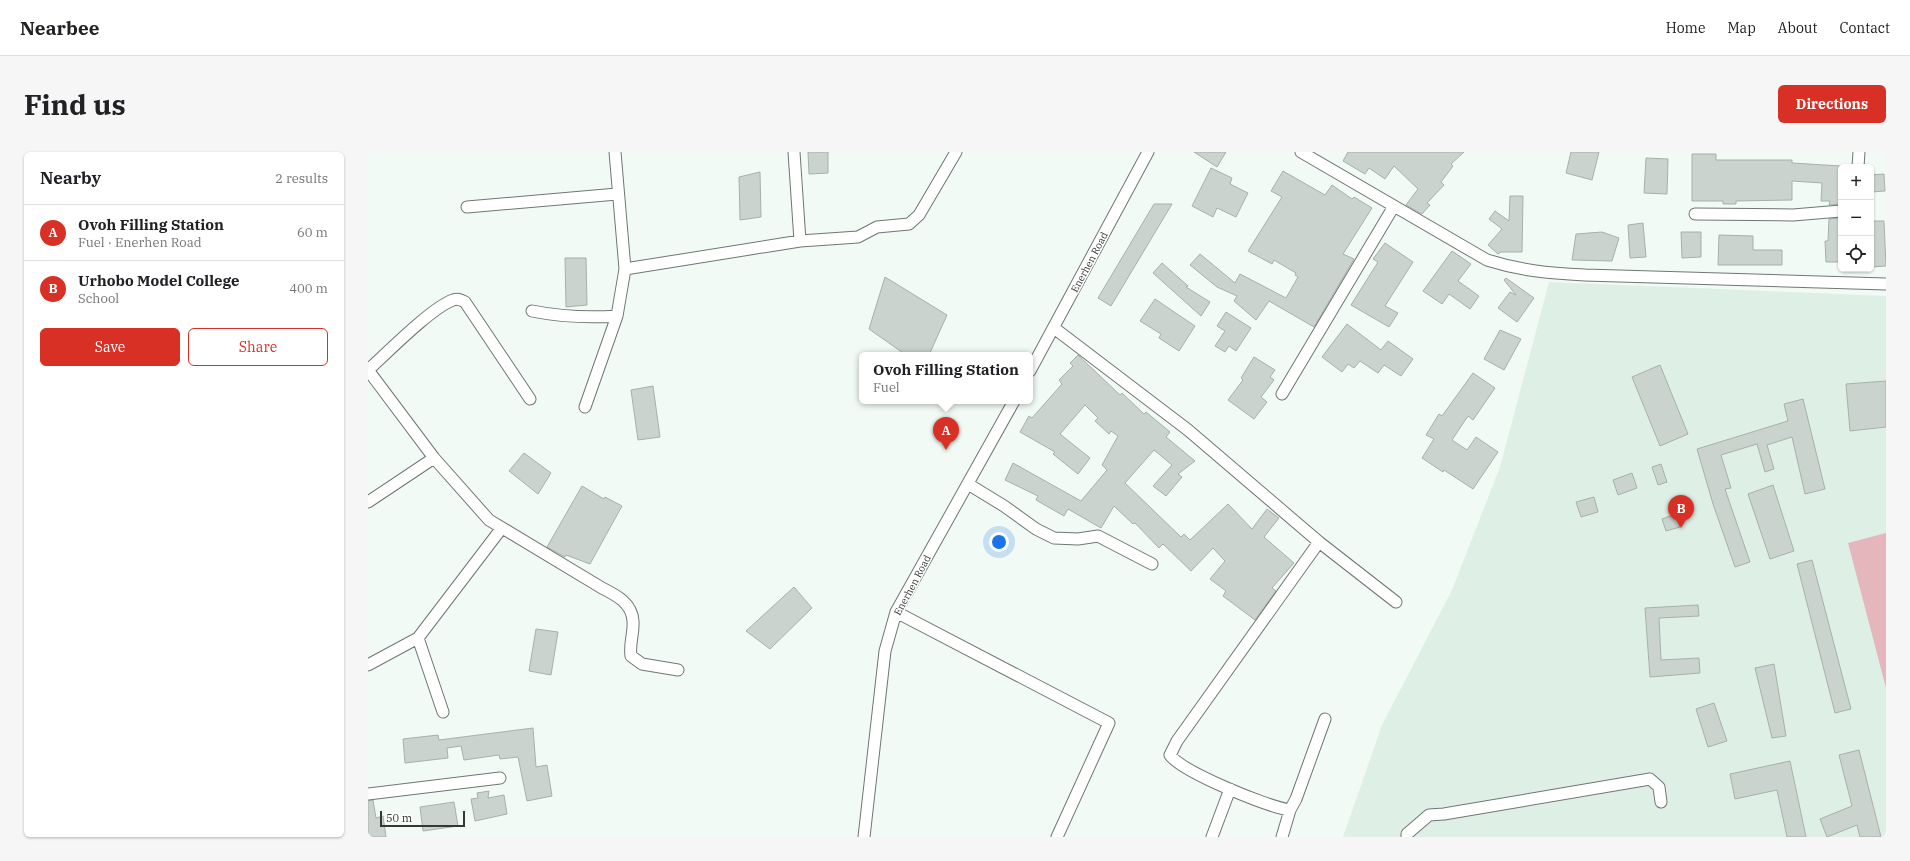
<!DOCTYPE html>
<meta charset="utf-8">
<style>
body{margin:0;font-family:"IBM Plex Serif",serif;background:#f6f6f6;color:#202124}
.controls{position:absolute;right:12px;top:12px;display:grid;overflow:hidden;border-radius:6px;box-shadow:0 1px 3px #0004}
.controls button{width:36px;height:36px;display:grid;place-items:center;padding:0;border:0;border-bottom:1px solid #e0e0e0;background:#fff;color:#202124;font:20px sans-serif}
.scale{position:absolute;left:12px;bottom:10px;width:85px;box-sizing:border-box;padding-left:4px;border:2px solid #333735;border-top:0;font-size:11px;line-height:14px;white-space:nowrap;color:#333735;-webkit-text-stroke:3px #fff;paint-order:stroke}
.you{position:absolute;left:631px;top:390px;width:14px;height:14px;margin:-10px;border:3px solid #fff;border-radius:50%;background:#1a73e8;box-shadow:0 0 0 6px #1a73e833}
.badge{display:grid;place-items:center;width:26px;height:26px;border-radius:50%;background:#d93025;color:#fff;font-size:13px;font-weight:700}
.pin{position:absolute;translate:-50% -33px;filter:drop-shadow(0 1px 2px #0008)}
.pin::after{content:'';position:absolute;top:21px;width:14px;height:12px;background:inherit;clip-path:polygon(0 0,100% 0,50% 100%)}
.popup{position:absolute;left:491px;top:200px;width:174px;height:52px;box-sizing:border-box;display:grid;place-content:center;border-radius:6px;background:#fff;filter:drop-shadow(0 1px 3px #0005);font-size:13px;white-space:nowrap;color:#757577}
.popup b{font-size:15px;color:#202124}
.popup::after{content:'';position:absolute;left:50%;top:100%;margin-left:-8px;border:8px solid transparent;border-top-color:#fff}
.list{margin:0;padding:0;list-style:none}
h2{display:flex;justify-content:space-between;align-items:center;height:52px;margin:0;padding:0 16px;font-size:17px}
h2 small{font-size:13px;font-weight:400;color:#757577}
.list li{display:grid;grid-template-columns:26px 1fr auto;gap:12px;align-items:center;box-sizing:border-box;height:56px;padding:0 16px;border-top:1px solid #e0e0e0}
.list b{display:block;font-size:15px;white-space:nowrap}
.list p{margin:0;font-size:13px;white-space:nowrap;color:#757577}
.list em{font-size:13px;font-style:normal;color:#757577}
.actions{display:flex;gap:8px;padding:12px 16px}
.actions a{flex:1;padding:9px 0;border:1px solid #d93025;border-radius:6px;text-align:center;font-size:14px;color:#d93025}
.actions .main{background:#d93025;color:#fff}
.icon{flex:none;width:22px;height:22px;fill:none;stroke:currentColor;stroke-width:2;stroke-linecap:round;stroke-linejoin:round}
.map{position:relative;flex:none;width:1518px;height:685px;overflow:hidden;border-radius:6px}
header{display:flex;align-items:center;gap:24px;box-sizing:border-box;height:56px;padding:0 20px;background:#fff;border-bottom:1px solid #e0e0e0}
header strong{font-size:19px}
nav{display:flex;gap:22px;margin-inline-start:auto;font-size:14px}
.intro{display:flex;align-items:center;justify-content:space-between;box-sizing:border-box;height:96px;padding:0 24px}
h1{margin:0;font-size:28px}
.button{padding:10px 18px;border-radius:6px;background:#d93025;color:#fff;font-size:14px;font-weight:700}
main{display:flex;gap:24px;padding:0 24px}
aside{flex:1;background:#fff;border-radius:6px;box-shadow:0 1px 3px #0004}
.map>svg:first-child{display:block}
.built{fill:#def0e6}
.green{fill:#e5b6bc}
.building{fill:#cad3ce;stroke:#a7b0ab}
.lines{fill:none;stroke-linecap:round;stroke-linejoin:round}
.minor-casing{stroke:#6f7772;stroke-width:13}
.minor{stroke:#fff;stroke-width:11}
.labels{text-anchor:middle;stroke-width:3;stroke-linejoin:round;paint-order:stroke}
.street-label{font-size:10px;fill:#333735;stroke:#fff}
</style>
<header>
<strong>Nearbee</strong>
<nav><a>Home</a><a>Map</a><a>About</a><a>Contact</a></nav>
</header>
<div class="intro"><h1>Find us</h1><a class="button">Directions</a></div>
<main>
<aside>
<h2>Nearby<small>2 results</small></h2>
<ul class="list">
<li><span class="badge">A</span><div><b>Ovoh Filling Station</b><p>Fuel · Enerhen Road</p></div><em>60 m</em></li>
<li><span class="badge">B</span><div><b>Urhobo Model College</b><p>School</p></div><em>400 m</em></li>
</ul>
<div class="actions"><a class="main">Save</a><a>Share</a></div>
</aside>
<div class="map">
<svg width="1518" height="685" viewBox="0 0 1518 685">
<rect width="100%" height="100%" fill="#f1faf5"/>
<path class="built" d="M1181,130L1518,144V685H975L1014,573L1084,438L1132,315Z"/>
<path class="green" d="M1518,381V536L1480,391Z"/>
<path class="building" d="M440,0H460V21L441,22Z
M826,0H858L849,15Z
M980,0H1096L1083,12L1085,14L1073,30L1076,33L1059,51L1062,53L1054,62L1038,53L1050,37L1026,14L1017,27L1001,16L997,22L975,9Z
M1203,0H1231L1224,28L1198,21Z
M1324,2H1348V8H1424V11L1473,14V52L1461,53L1462,49H1453L1454,31L1424,29V48L1368,49V52H1355V49H1324Z
M1278,6L1300,7L1299,42L1276,41Z
M843,16L864,26L862,32L880,41L868,65L849,56L845,65L824,54Z
M915,19L957,43L964,33L984,47L986,45L1004,56L975,102L986,107L946,175L901,149L888,168L866,149L869,144L849,135L822,113L832,102L867,131L872,122L918,146L930,125L927,123L928,121L906,108L904,112L880,99L914,45L903,39Z
M392,20L393,65L372,68L371,25Z
M1516,22L1517,39L1503,40V23Z
M1142,44H1155L1154,100H1133L1130,102L1120,93L1134,77L1121,67L1127,59L1141,69Z
M786,52H804L743,154L730,146Z
M1473,66V110H1458L1457,89H1460L1461,67Z
M1503,69H1516L1518,114L1503,115Z
M1275,71L1278,105L1262,106L1260,73Z
M1234,80L1251,86L1244,109L1204,108L1208,82Z
M1313,80H1333V105L1314,106Z
M1351,83L1385,84V98H1414V113H1350Z
M1017,91L1045,110L1017,154L1030,161L1021,175L983,153L1010,110L1005,107Z
M1084,99L1103,112L1090,129L1111,144L1102,157L1081,142L1074,152L1055,139Z
M197,106H218L219,153L198,155Z
M794,111L820,134L818,135L842,150L833,164L785,121Z
M517,125L579,163L561,203H538L501,177Z
M1138,126L1166,146L1149,170L1130,156L1142,140L1148,143L1136,128Z
M787,147L827,174L811,199L791,186L793,182L772,169Z
M858,160L883,176L868,199L861,194L857,200L847,194L857,179L849,174Z
M979,172L1013,198L1020,189L1045,207L1033,224L1016,213L1010,221L992,209L986,216L980,212L974,220L954,205Z
M1132,178L1153,187L1136,218L1116,207Z
M710,203L752,243L754,241L776,262L778,260L802,280L798,285L827,309L810,322L814,325L798,344L785,334L804,313L786,298L757,331L813,385L816,382L822,388L860,352L884,377L899,357L911,366L896,385L926,411L904,436L908,439L887,468L855,444L858,439L842,427L857,409L845,396L823,419L795,392L791,396L767,371L765,372L746,354L733,376L700,357L696,364L668,348L670,344L637,328L645,311L713,349L739,318L734,313L750,284L743,279L741,282L727,269L730,266L717,253L692,282L722,306L710,322L685,302L687,300L652,280L661,264L664,266L694,232L691,228L705,214L702,211Z
M886,205L907,218L902,225L906,228L893,245L899,250L886,267L860,248L875,228L873,226Z
M1292,213L1320,282L1292,294L1264,225Z
M1105,221L1127,236L1105,268L1100,264L1084,288L1099,298L1108,285L1130,300L1105,337L1076,318L1075,320L1054,306L1066,287L1058,283L1071,262L1074,264Z
M1518,229V275L1482,279L1478,232Z
M285,234L292,285L270,288L263,238Z
M1435,247L1457,337L1437,342L1424,285L1399,293L1406,317L1397,320L1389,292L1353,303L1363,336L1357,337L1382,410L1367,415L1345,352L1329,297L1420,269L1416,252Z
M156,301L183,321L170,342L141,319Z
M1293,312L1299,330L1290,333L1284,315Z
M1264,321L1269,336L1250,343L1245,328Z
M1405,333L1426,399L1402,407L1380,342Z
M214,334L236,347L237,345L254,354L222,412L198,403L197,405L179,395Z
M1226,345L1230,360L1213,365L1208,350Z
M1308,362L1312,375L1298,379L1294,367Z
M1444,408L1483,557L1467,561L1429,412Z
M426,435L444,456L402,497L378,479Z
M1330,453L1331,464L1291,466L1293,508L1331,506L1332,521L1282,525L1277,456Z
M168,477L190,480L183,523L161,519Z
M1406,512L1418,584L1404,586L1387,516Z
M1346,551L1359,589L1340,595L1328,557Z
M165,576L168,615L179,613L184,644L159,649L150,605L132,607L131,603L96,608L93,594L79,596L80,606L37,611L35,587L70,583L71,588Z
M1491,598L1513,685H1492L1489,673L1459,685L1452,667L1484,654L1471,603Z
M1422,609L1438,685H1419L1409,638L1367,647L1362,622Z
M121,639L120,646L136,643L139,662L107,669L103,647L110,646L109,641Z
M5,648L8,666L15,664L18,685H0V649Z
M86,650L90,674L55,679L52,655Z"/>
<g class="lines">
<defs>
<path id="minor" d="M426,0L432,89
M933,0L1119,108C1154,119 1180,121 1217,123L1518,132
M1490,15L1491,0
M99,55L249,42
M1327,62L1425,63L1473,59
M257,117L432,89L490,85L509,75L541,72L551,63L588,0
M164,159C194,165 220,166 249,164
M686,176L820,278L951,390L1028,450
M0,218L66,306L121,368L234,436C248,443 264,451 265,469C266,481 261,492 263,504L274,512L310,518
M0,218C19,201 63,156 85,148C90,146 93,148 97,150L162,247
M662,219L780,0
M914,242L1026,54
M217,255L249,164L257,117L247,0
M600,332L636,354L668,377L686,386L710,387L730,384L784,412
M0,350L66,306
M951,390L809,589L802,603C814,620 900,655 922,658L928,647L957,567
M528,460L741,571L689,685
M50,486L75,560
M0,513L50,486L133,377
M0,642L132,626
M496,685L517,499L528,460L646,249
M844,685L862,637
M914,685L922,658
M1039,685V682L1061,663L1076,662L1282,627L1291,635L1293,650"/>
</defs>
<use href="#minor" class="minor-casing"/>
<use href="#minor" class="minor"/>
</g>
<g class="labels">
<g class="street-label">
<text transform="translate(721 110) rotate(-62)" y="4">Enerhen Road</text>
<text transform="translate(544 433) rotate(-62)" y="4">Enerhen Road</text>
</g>
</g>
</svg>
<div class="controls">
<button>+</button>
<button>−</button>
<button><svg class="icon" aria-label="locate" viewBox="0 0 24 24"><circle cx="12" cy="12" r="6"/><path d="M12 2v4M12 18v4M2 12h4M18 12h4"/></svg></button>
</div>
<div class="scale">50 m</div>
<div class="you"></div>
<div class="pin badge" style="left:578px;top:298px">A</div>
<div class="popup"><b>Ovoh Filling Station</b>Fuel</div>
<div class="pin badge" style="left:1313px;top:376px">B</div>
</div>
</main>
